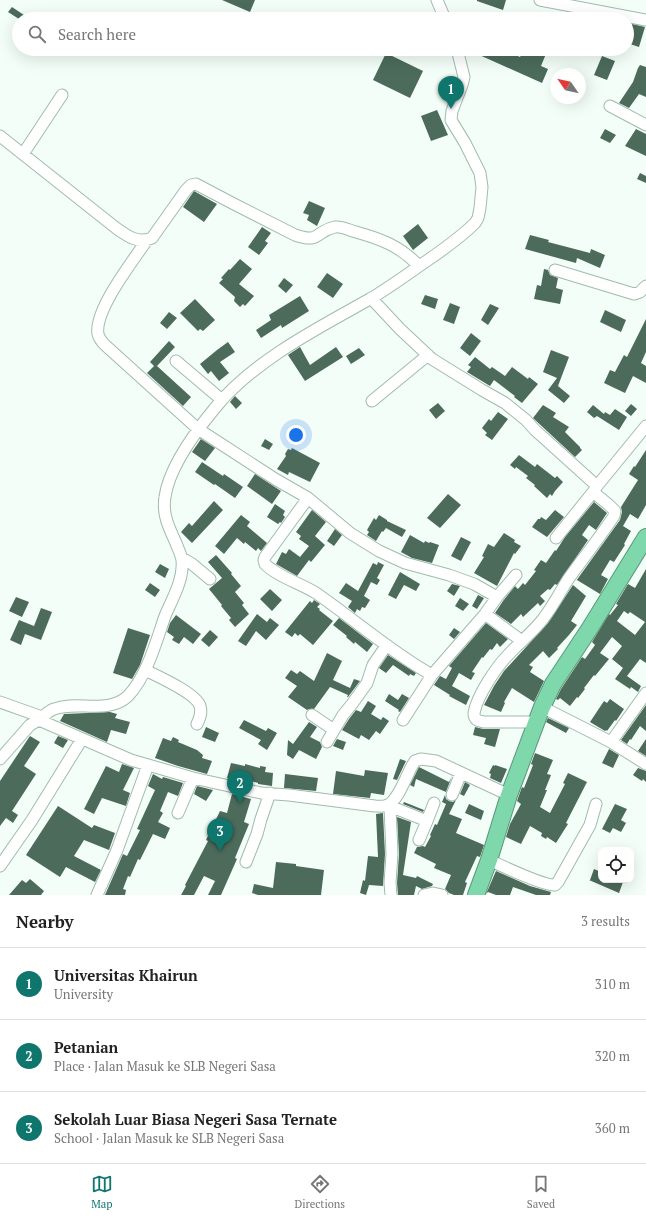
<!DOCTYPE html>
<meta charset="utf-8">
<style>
body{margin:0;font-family:"PT Serif",serif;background:#f6f6f6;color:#222}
.controls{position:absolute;right:12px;bottom:12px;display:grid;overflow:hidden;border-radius:8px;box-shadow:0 4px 16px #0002}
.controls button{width:36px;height:36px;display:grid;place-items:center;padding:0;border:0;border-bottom:1px solid #e0e0e0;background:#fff;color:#222;font:20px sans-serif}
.compass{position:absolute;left:550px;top:68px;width:36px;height:36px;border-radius:50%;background:#fff;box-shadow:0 4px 16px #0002;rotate:304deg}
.you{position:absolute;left:296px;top:435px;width:14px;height:14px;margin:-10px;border:3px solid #fff;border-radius:50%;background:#1a73e8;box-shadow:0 0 0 6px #1a73e833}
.badge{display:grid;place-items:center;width:26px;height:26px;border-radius:50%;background:#0f766e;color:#fff;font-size:13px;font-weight:700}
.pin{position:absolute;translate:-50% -33px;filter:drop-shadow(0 1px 2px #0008)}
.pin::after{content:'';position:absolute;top:21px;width:14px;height:12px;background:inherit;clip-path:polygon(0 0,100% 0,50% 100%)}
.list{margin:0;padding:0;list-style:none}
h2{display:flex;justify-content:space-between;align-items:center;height:52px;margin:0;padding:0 16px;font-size:17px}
h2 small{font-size:13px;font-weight:400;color:#767676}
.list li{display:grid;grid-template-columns:26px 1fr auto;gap:12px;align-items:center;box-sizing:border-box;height:72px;padding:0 16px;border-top:1px solid #e0e0e0}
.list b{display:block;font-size:15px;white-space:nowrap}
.list p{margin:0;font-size:13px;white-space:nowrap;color:#767676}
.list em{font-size:13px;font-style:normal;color:#767676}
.icon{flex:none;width:22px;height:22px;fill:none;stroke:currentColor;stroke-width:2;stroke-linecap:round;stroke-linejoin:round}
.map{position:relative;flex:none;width:646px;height:895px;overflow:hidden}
.search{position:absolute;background:#fff;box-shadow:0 4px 16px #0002;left:12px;right:12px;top:12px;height:44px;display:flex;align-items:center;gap:10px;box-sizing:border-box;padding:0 14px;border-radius:22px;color:#767676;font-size:15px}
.sheet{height:268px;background:#fff}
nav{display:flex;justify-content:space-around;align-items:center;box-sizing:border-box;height:56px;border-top:1px solid #e0e0e0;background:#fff;font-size:11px;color:#767676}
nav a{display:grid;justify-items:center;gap:2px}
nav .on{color:#0f766e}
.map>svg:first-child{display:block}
.building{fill:#4c6b5b;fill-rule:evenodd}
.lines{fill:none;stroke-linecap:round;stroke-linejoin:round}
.minor-casing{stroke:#a1bbad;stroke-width:13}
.highway-casing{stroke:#5a9879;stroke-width:18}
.minor{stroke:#fff;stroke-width:11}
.highway{stroke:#7ed8ac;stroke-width:16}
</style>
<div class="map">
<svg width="646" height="895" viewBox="0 0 646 895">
<rect width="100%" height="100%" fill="#f3fef8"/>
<path class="building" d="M222,0H255L250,12Z
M477,0H506L503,10L477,1Z
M12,7L30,19H19L8,12Z
M632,24L645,27L639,47L627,43V39Z
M466,49H503L520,57L524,49H548L541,66L548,69L542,83Z
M386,53L423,71L410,98L373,80Z
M602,56L615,61L607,80L594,75Z
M640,65L646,67V97L639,94L629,108L619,103L633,82L638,68Z
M437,110L448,135L431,141L421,116Z
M605,129L616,135L610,143L600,138Z
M636,129L646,134V156L625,146Z
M640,173L646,176V183L637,179Z
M194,191L217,204L204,222L183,207Z
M309,201L325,208L317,226L307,220L309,215L303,213Z
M418,224L428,238L413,250L403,236Z
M262,227L271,233L265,241L268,243L259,255L248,247Z
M530,235L549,240L548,242L590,253L591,249L605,255L600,268L577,258L576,263L525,249Z
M240,259L252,269L239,284L254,296L245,306L243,304L240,307L234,301L235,297L219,283L223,279L221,278L229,269L230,270Z
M544,269L548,270L550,275L558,278L556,288L563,290L560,304L534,299L537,285L541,286Z
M327,273L343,284L333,298L317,287Z
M284,278L293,285L286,293L278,286Z
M425,295L438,299L435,309L421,304Z
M300,296L309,311L282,328L281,325L261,338L256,330L271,320L269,315Z
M195,299L215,320L203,331L200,329L198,331L180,313Z
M450,303L460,307L454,324L443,320Z
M490,304L499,308L488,325L481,320Z
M605,310L626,320L621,332L600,322Z
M169,312L177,318L167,329L160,323Z
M646,319V352L641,363L646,366V383L633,376L625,393L604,383L610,370L615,372L624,355L627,357Z
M471,333L481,341L470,356L460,348Z
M169,341L175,347L157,366L191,397L183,406L147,373L154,366L150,362Z
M228,342L235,352L220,362L229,373L219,381L211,371L208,374L200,364L217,350Z
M300,347L310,365L336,347L343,357L305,381L288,355Z
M359,348L365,355L351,364L346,356Z
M551,350L569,357L558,386L570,396L564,403L548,390L557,378L543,372Z
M475,357L490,369L492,367L505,376L512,367L528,379L529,377L538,384L522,403L514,397L515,396L494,380L490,386L467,372L471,367L468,365Z
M235,396L242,403L236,409L230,402Z
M438,403L445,411L436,419L429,410Z
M631,404L637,409L631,416L625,411Z
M543,405L556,413L553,417L569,427L565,432L580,447V448L582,450L575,457L533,418Z
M593,405L604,414L605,412L610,415L615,409L627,417L619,430L597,416L594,418L587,412Z
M498,412L508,419L492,440L485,435L487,433L482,428L489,419L491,421Z
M201,439L215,448L205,461L192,452Z
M265,439L273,444L269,450L261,446Z
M292,448L320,463L310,482L289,472L288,475L277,469L286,456L285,454L288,449L291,450Z
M646,450V505L638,519L630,514L623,526L631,531L624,544L625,545L614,562L610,560L601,575L608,579L600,594L577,580L576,581L620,520L622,512L621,507L638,480L629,474L634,466L635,467Z
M519,455L535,467L537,464L555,478L557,476L563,482L555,491L552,496L550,494L547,498L534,486L535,485L526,478L528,476L516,467L515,469L510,465Z
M202,462L223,476L224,474L243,487L235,498L215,484L214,485L195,472Z
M255,474L281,491L272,504L247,486Z
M448,494L461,505L440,528L427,518Z
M214,501L223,510L192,543L181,532L189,523L192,526Z
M594,502L607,513L596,530L589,525L582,535L588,540L557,585L555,584L550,590L548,589L540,596L545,601L540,606L538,603L523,617L521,614L511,624L495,613L503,601L515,586L518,589L523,583L525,585L536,571L534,570L541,560L546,563L555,550L556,551L565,537Z
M275,504L285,511L283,515L285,517L281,523L280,522L278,524L267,517Z
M312,510L326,522L315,536L325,545L311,562L309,560L297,576L276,564L282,552L286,554L289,549L300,557L309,546L299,539L301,536L296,532Z
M555,510L564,517L547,537L532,527L538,519H540L541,517L546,520Z
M241,515L250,522L247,526L267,543L261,551L258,548L256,551L245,542L244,544L237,538L224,554L215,546Z
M379,515L387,520V521L406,530L402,537L386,528L383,532L382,531L376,541L367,535L369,532L367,530L374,518L376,520Z
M335,529L342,535L334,546L327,541Z
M504,533L515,540L514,542L521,546L515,554L514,553L497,586L474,573L484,557L482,556L488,544L494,547Z
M410,535L424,543L425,541L429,543L430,542L439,545L432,563L412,558L401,552Z
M461,537L471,542L461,561L451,556Z
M216,555L232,573L231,574L241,586L235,592L244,603L242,605L249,614L235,627L229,620L231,618L221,606L222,605L209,589L222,578L208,562Z
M378,562L384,565L377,578L380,580L377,585L371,582L364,596L370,600L365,608L362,607L360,611L357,609L355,613L348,607L352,601L339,593L346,583L358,591L373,563L377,565Z
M160,564L169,569L165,578L155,572Z
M646,569V663L640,659L627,676L641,686L638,692L631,687L630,689L615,679L623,668L612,659L622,646L612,637L600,653L609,659L595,676L594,675L584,688L585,689L578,698L577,697L570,706L560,698L558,700L556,699L561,689L582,657L585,659L595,645L592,642L609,614L610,615L618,605L616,604L628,584L635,588ZM624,611L628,614L630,612L645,622L635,635L617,621Z
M400,572L420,584L416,591L404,585L396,599L388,595Z
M150,583L160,590L155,597L145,590Z
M452,584L460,586L454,596L447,591Z
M573,585L586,596L571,621L577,625L569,635L557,648L558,649L549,658L543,651L529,665L533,667L530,672L544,681L534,702L512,688L504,702L505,703L501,712L484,705L494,686L504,671L548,623Z
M270,589L282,600L272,611L260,599Z
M478,595L484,598L477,609L472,606Z
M16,597L29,602L22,617L9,611Z
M460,598L469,604L463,611L455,606Z
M314,600L320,604L317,607L320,609L319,610L333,621L313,645L300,634L298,636L295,633L292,637L285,632L310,601L312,603Z
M41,608L52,612L41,640L25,634L21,645L10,640L19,620L34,626Z
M257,614L267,622L270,618L279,625L266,640L256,631L246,646L238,641Z
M176,615L201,634L193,644L184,637L179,644L172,640L174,637L167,632L170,623Z
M339,618L373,644L367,652L355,642L354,644L346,637L347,636L333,625Z
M486,623L508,639L500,647L497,643L492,650L490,649L483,658L482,657L472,672L475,673L471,680L459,673L452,686L470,696L466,705L449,696L450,695L434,685L440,676L446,679L452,668L449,666Z
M128,628L150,635L140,665L132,679L113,673Z
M454,628L460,632L454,639L449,635Z
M210,630L218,637L209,647L201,640Z
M327,653L342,661L333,680L350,688L354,679L360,681L348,697H347L348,695L330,687L314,709H309L307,710L288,697L297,686L285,678L291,670L297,674L300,671L314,681Z
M388,655L416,673L414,676L410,674L409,676L393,665L386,673L379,668Z
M389,694L398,700L402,694L409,698L400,712L398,711L399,710L385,701Z
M610,699L624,709L616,721L615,720L607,731L606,730L605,731L590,722L604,701L607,703Z
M368,701L376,706L371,714L381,720L383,717L389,721L380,734L376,731L369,740L361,735L359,739L342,730L349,719L356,710L361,712Z
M646,705V731L640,726L631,740L630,739L627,744L621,740Z
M110,712L117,714L115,718L130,722L126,734L111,730L107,742L60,721L64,714Z
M548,718L569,728L566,733L546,722Z
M244,720L266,731L268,728L277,733L267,750L258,744L261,740L239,728Z
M309,722L317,727L310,737L320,742L322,747L316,759L299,750L293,759L287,755L288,740L293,744Z
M206,727L219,733L215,742L202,737Z
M475,727L483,729H500L495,747L484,744L486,738L473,735Z
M30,736L40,742L24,766L36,774L12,811L18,815L13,823L6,818L0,826V781Z
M58,736L68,740L63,748L54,743Z
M173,737L179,740L178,742L197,750L203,755L202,758L212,761L207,774L178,766L155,758L163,738L171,741Z
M337,739L346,742L343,750L333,746Z
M646,739V756L638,751Z
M609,749L619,755L613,768L602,763Z
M535,753L553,760L547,774L551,775L545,790H547L540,807L550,813L565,784L563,783L568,773L587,782L566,823L568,824L556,843L547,837L546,839L541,836L542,833L530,826L521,844L506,837L510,824L521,804L517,801L522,787L524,788L533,765L531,764Z
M400,759L406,761L397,780L393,779Z
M231,763L245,766V764L260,768V766L266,767L265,772L273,773L272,786L258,784V783L237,777L236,780L227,778Z
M122,764L134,768L123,790L130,793L126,806L102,798L94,814L84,809L106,766L119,772Z
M493,765L495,766V765L507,769L501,783L490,778L491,774L489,773Z
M419,767L449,782L452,776L446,792L416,779L414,787L410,785Z
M638,768L646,771V782L643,779L642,781L633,775Z
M365,770L388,773L384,795L371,793L370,798L333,794L336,771L364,776Z
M153,774L162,779L163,777L183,783L178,796L168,792L160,811L163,813L158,822L170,828L165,839L153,834L140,860L138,859L130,877L128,876L123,889L126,890L125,895H105L123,854L127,856L140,830L137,829L155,790L148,786Z
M285,774L318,778L316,791L284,788Z
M465,782L470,785L464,796L460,794Z
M197,786L213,790L206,801L194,794Z
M232,794L251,799L244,822L249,824L235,858L237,859L221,895H208L215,881L204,876L194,895H181L186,886L185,885L208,841L206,840L220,811L227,813Z
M445,795L446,799L449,801L453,802L456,800L449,814L462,819L456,833L484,845L480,857L477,856L465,882L467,883L463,895H454L449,893L445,889L451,875L434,868L436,864L414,853L417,847L423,846L425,847L431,836L430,835L435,824L437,825L446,804L442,802Z
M404,802L424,810L423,812L403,804Z
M469,804L484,811L481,820L465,813Z
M615,804L627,809L621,820L626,823L621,832L613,828L610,833L602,829Z
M58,806L92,828L94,825L115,833L109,850L84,840L74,856L101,870L95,882L66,867L60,877L26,855Z
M383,813L385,854L383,886L369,885L366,895L360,893L363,880L365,881L368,856L378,857L376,814Z
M397,817L411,822L403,875L416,878L417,876L433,884L432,886L422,889L416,886L414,895H398L397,883L399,854Z
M276,862L296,864V866L324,870L321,895H258L252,893L254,884L273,888Z
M594,869L601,872V880H620L623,882L619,893L589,880H590Z
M496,871L530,886L551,892L550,895H536L513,887L510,895H496L488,892L486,894Z
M30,879L44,891L41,895H9L22,880L26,883Z"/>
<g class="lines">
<defs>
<path id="minor" d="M437,0L445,19
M540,0L646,20
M610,106L646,125
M0,136L116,228C127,236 138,244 152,238L186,190L191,185L196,184L232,203L295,235C321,244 315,231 335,227C341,226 349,230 356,232C381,239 400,246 419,266
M23,154L62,95
M147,240C133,261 94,310 98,334C99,338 102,342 105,345L198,429L275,479L308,498L350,533L379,551L405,563L449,575L474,584L497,597L485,614L522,641
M555,270L634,294L640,292L646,286
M371,298L400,329L432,359L482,390L505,403L526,420L535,430L597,486L593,492L609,505L615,511L614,516C600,537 584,557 569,578C560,592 553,606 543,619C533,632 520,642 509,654C496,667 477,696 474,713C474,720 478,721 484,722H536
M176,361L222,400
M372,401L428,355
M597,486L646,426
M308,498L265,557L264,560L265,564C278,577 300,583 316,593C355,620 391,652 432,675L485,614
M556,538L593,492
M182,558L192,564L210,579
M497,597L516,575
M145,670C157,676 196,693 200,706C202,713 200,718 197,724
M0,702L42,717
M542,707L611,742L646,764
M312,715L334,730
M39,720C44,716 48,711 54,709C77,700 108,715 128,696C147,676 156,642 165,616C172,599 184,580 182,560C181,554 178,549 176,543C169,528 162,514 165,497C169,468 196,431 215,408C253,361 318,328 370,299C390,287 409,273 428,260C444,249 461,237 475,223L478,218L480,208L482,187L480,173L465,143L451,120L452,111L462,85L464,77L457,49
M403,720L432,675
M327,742L343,715L352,704L367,683L373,665L386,646
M611,742L646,693
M0,759L30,725L39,720L131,760L193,778L261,793L289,795L375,806C380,806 384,807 388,805C399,799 406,776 413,764L415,761L421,759L436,761L509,795
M452,795L461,773
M387,805L427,821L434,803
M390,807L392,854L390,883L391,895
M178,813L193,778
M419,840L427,821
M489,860C502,866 544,886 555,885L558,882L590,825L596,804
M246,862L257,834L261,819L270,793
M0,866L32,820L82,739
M97,895L117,850L148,765
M424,895L433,893L442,895"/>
<path id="highway" d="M476,895L489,860L509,795L542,707L553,684L590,628L646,537"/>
</defs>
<use href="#minor" class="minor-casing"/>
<use href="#highway" class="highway-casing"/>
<use href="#minor" class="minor"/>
<use href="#highway" class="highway"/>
</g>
</svg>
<div class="controls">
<button><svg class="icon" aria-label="locate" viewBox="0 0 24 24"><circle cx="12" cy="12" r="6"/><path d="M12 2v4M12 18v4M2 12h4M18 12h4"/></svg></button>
</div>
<svg class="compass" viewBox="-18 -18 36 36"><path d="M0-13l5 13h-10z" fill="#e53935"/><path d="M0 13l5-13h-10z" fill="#767676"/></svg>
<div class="you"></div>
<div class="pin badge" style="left:451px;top:109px">1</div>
<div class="pin badge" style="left:240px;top:803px">2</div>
<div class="pin badge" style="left:220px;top:851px">3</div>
<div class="search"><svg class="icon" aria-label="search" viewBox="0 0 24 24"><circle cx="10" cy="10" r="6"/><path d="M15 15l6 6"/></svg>Search here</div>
</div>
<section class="sheet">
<h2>Nearby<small>3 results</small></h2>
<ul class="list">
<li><span class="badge">1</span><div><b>Universitas Khairun</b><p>University</p></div><em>310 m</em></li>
<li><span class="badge">2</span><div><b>Petanian</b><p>Place · Jalan Masuk ke SLB Negeri Sasa</p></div><em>320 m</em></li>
<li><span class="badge">3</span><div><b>Sekolah Luar Biasa Negeri Sasa Ternate</b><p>School · Jalan Masuk ke SLB Negeri Sasa</p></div><em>360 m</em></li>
</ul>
</section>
<nav>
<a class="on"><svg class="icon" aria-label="map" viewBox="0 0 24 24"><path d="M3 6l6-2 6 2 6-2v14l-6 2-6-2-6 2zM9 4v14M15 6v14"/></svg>Map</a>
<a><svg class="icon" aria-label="directions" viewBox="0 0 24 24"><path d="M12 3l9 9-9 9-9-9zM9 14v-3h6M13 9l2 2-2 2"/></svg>Directions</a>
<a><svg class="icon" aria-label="saved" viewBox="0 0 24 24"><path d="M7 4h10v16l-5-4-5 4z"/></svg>Saved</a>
</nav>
